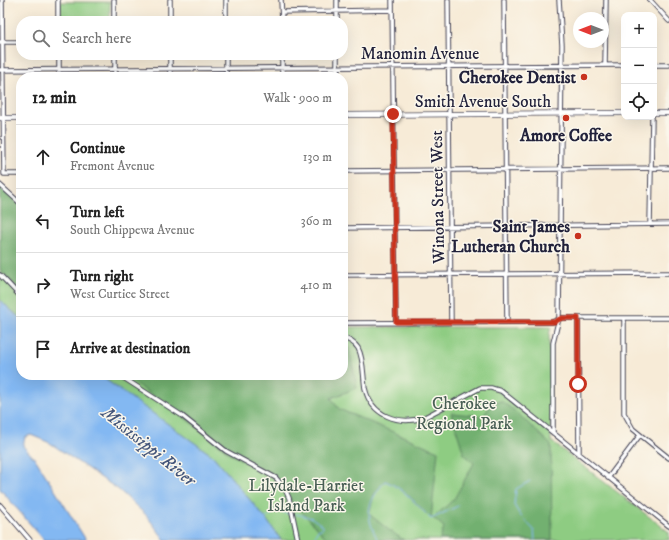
<!DOCTYPE html>
<meta charset="utf-8">
<style>
body{margin:0;font-family:"IM FELL DW Pica",serif;background:#f6f6f6;color:#222}
.controls{position:absolute;right:12px;top:12px;display:grid;overflow:hidden;border-radius:8px;box-shadow:0 4px 16px #0002}
.controls button{width:36px;height:36px;display:grid;place-items:center;padding:0;border:0;border-bottom:1px solid #e0e0e0;background:#fff;color:#222;font:20px sans-serif}
.compass{position:absolute;left:573px;top:12px;width:36px;height:36px;border-radius:50%;background:#fff;box-shadow:0 4px 16px #0002;rotate:270deg}
.stop{position:absolute;width:12px;height:12px;margin:-9px;border:3px solid #c8321e;border-radius:50%;background:#fff}
.stop.end{background:#c8321e;border-color:#fff;box-shadow:0 1px 4px #0008}
.list{margin:0;padding:0;list-style:none}
h2{display:flex;justify-content:space-between;align-items:center;height:52px;margin:0;padding:0 16px;font-size:17px}
h2 small{font-size:13px;font-weight:400;color:#767676}
.list li{display:grid;grid-template-columns:26px 1fr auto;gap:12px;align-items:center;box-sizing:border-box;height:64px;padding:0 16px;border-top:1px solid #e0e0e0}
.list b{display:block;font-size:15px;white-space:nowrap}
.list p{margin:0;font-size:13px;white-space:nowrap;color:#767676}
.list em{font-size:13px;font-style:normal;color:#767676}
.icon{flex:none;width:22px;height:22px;fill:none;stroke:currentColor;stroke-width:2;stroke-linecap:round;stroke-linejoin:round}
.map{position:relative;flex:none;width:669px;height:540px;overflow:hidden}
.search{position:absolute;background:#fff;box-shadow:0 4px 16px #0002;left:16px;top:16px;width:332px;height:44px;display:flex;align-items:center;gap:10px;box-sizing:border-box;padding:0 14px;border-radius:16px;color:#767676;font-size:15px}
.panel{position:absolute;background:#fff;box-shadow:0 4px 16px #0002;left:16px;top:72px;width:332px;height:308px;border-radius:16px}
.map>svg:first-child{display:block}
.green{fill:#8ecc82;stroke:#58775e}
.forest{fill:#72b070;stroke:#4a6956}
.water{fill:#83b8f2;stroke:#526d96}
.lines{fill:none;stroke-linecap:round;stroke-linejoin:round}
.stream{stroke:#83b8f2;stroke-width:1}
.minor-casing{stroke:#424052;stroke-width:5.5}
.major-casing{stroke:#424052;stroke-width:6}
.minor{stroke:#fff;stroke-width:3.5}
.major{stroke:#fff;stroke-width:4.5}
.route{stroke:#c8321e;stroke-width:5}
.poi-dot{fill:#c8321e;stroke:#fbf7ec;stroke-width:1.5}
.labels{text-anchor:middle;stroke-width:3;stroke-linejoin:round;paint-order:stroke}
.street-label{font-size:17px;fill:#22223b;stroke:#fbf7ec}
.poi-label{font-size:17px;font-weight:bold;fill:#22223b;stroke:#fbf7ec;text-anchor:end}
.park-label{font-size:17px;fill:#485e54;stroke:#fbf7ec}
.water-label{font-size:18px;font-style:italic;fill:#44567b;stroke:#fbf7ec}
</style>
<div class="map">
<svg width="669" height="540" viewBox="0 0 669 540">
<rect width="100%" height="100%" fill="#fbf7ec"/>
<filter id="ink" filterUnits="userSpaceOnUse"><feTurbulence type="fractalNoise" baseFrequency=".025" numOctaves="2"/><feDisplacementMap in="SourceGraphic" scale="8" xChannelSelector="R" yChannelSelector="G"/><feConvolveMatrix kernelMatrix="1 2 1 2 8 2 1 2 1" color-interpolation-filters="sRGB"/></filter>
<filter id="wash" filterUnits="userSpaceOnUse"><feTurbulence type="fractalNoise" baseFrequency=".012" numOctaves="4" result="noise"/><feDisplacementMap in="SourceGraphic" scale="16" xChannelSelector="R" yChannelSelector="G"/><feGaussianBlur stdDeviation="0.9" result="paint"/><feColorMatrix in="noise" values="0 0 0 0 0 0 0 0 0 0 0 0 0 0 0 0 0 1.4 0 .05"/><feComposite in="paint" operator="in"/></filter>
<g filter="url(#wash)">
<rect width="100%" height="100%" fill="#f7ebd7"/>
<path class="green" d="M60,2H110V21H61Z
M0,189L21,207V319L0,300Z
M343,327H551L549,335L551,441L669,532V540H281L266,519L213,456L99,375H343Z"/>
<path class="forest" d="M0,185L21,205V292L0,269Z
M343,343L349,348L357,388L331,398L339,409L438,451L431,519C417,505 404,488 385,481L374,495L369,514L390,531L404,540H328L289,498L273,476L232,455L181,415L123,375H343Z
M501,401L515,411L551,445L552,540H440L444,527L433,518L454,499L474,463L464,454L451,413L483,416L493,403Z"/>
<path class="water" d="M0,300L21,319V375H99L213,456L266,519L281,540H165L146,515L119,490L50,443L31,435L25,437L23,446L36,460L86,540H44L0,489Z"/>
<g class="lines">
<path class="stream" d="M530,481L516,489L514,505L520,515L534,530L535,540
M296,514L312,518L323,526V528L318,530L313,540
M265,519L272,514L273,510L289,514
M378,540C364,515 367,503 385,481C404,488 417,505 431,519L458,506"/>
</g>
</g>
<g filter="url(#ink)">
<g class="lines">
<defs>
<path id="minor" d="M2,0L4,174
M58,0V21
M114,0V21
M170,0V21
M226,0V21
M281,0L282,21
M337,0V21
M392,0L396,323
M448,0L451,322
M504,0L507,322
M650,0L669,21
M282,12L392,10
M0,42H21
M59,55V77
M115,55V77
M282,55V77
M337,55V77
M605,65L606,0
M654,65H669
M0,70L624,65
M170,77V55
M226,77V55
M343,171L669,168
M4,174H21
M0,185L21,204
M650,224L652,117
M343,228L669,224
M0,275L21,297
M343,275C452,275 560,273 669,273
M578,318L579,454
M624,318V413L633,429L669,458
M343,323L552,322L562,318H669
M343,338C348,339 355,343 358,348C364,359 363,376 365,388C371,416 398,425 423,418L480,388H491L501,391L669,526
M119,375L181,415L226,451L276,478L285,489L289,498L298,540
M553,433V343L559,318L562,45L559,0
M608,478L640,435
M0,505L30,540"/>
<path id="major" d="M654,113H669
M343,115L624,113
M0,118H21"/>
</defs>
<use href="#minor" class="minor-casing"/>
<use href="#major" class="major-casing"/>
<use href="#minor" class="minor"/>
<use href="#major" class="major"/>
</g>
</g>
<g class="lines" filter="url(#ink)">
<path class="route" d="M393,114L396,322H554L562,318H578V384"/>
</g>
<g class="poi-dot">
<circle cx="584" cy="77" r="4"/>
<circle cx="566" cy="118" r="4"/>
<circle cx="578" cy="236" r="4"/>
</g>
<g class="labels">
<g class="street-label">
<text x="420" y="59">Manomin Avenue</text>
<text x="483" y="107">Smith Avenue South</text>
<text transform="translate(437 197) rotate(-91)" y="6">Winona Street West</text>
</g>
<g class="poi-label">
<text x="576" y="83">Cherokee Dentist</text>
<text x="566" y="141" text-anchor="middle">Amore Coffee</text>
<text x="570" y="232">Saint James<tspan x="570" dy="20">Lutheran Church</tspan></text>
</g>
<g class="park-label">
<text x="464" y="409">Cherokee<tspan x="464" dy="20">Regional Park</tspan></text>
<text x="306" y="491">Lilydale-Harriet<tspan x="306" dy="20">Island Park</tspan></text>
</g>
<g class="water-label">
<text transform="translate(149 446) rotate(39)" y="6">Mississippi River</text>
</g>
</g>
</svg>
<div class="controls">
<button>+</button>
<button>−</button>
<button><svg class="icon" aria-label="locate" viewBox="0 0 24 24"><circle cx="12" cy="12" r="6"/><path d="M12 2v4M12 18v4M2 12h4M18 12h4"/></svg></button>
</div>
<svg class="compass" viewBox="-18 -18 36 36"><path d="M0-13l5 13h-10z" fill="#e53935"/><path d="M0 13l5-13h-10z" fill="#767676"/></svg>
<div class="stop" style="left:578px;top:384px"></div>
<div class="stop end" style="left:393px;top:114px"></div>
<div class="search"><svg class="icon" aria-label="search" viewBox="0 0 24 24"><circle cx="10" cy="10" r="6"/><path d="M15 15l6 6"/></svg>Search here</div>
<section class="panel">
<h2>12 min<small>Walk · 900 m</small></h2>
<ul class="list">
<li><svg class="icon" aria-label="ahead" viewBox="0 0 24 24"><path d="M12 20V5M6 11l6-6 6 6"/></svg><div><b>Continue</b><p>Fremont Avenue</p></div><em>130 m</em></li>
<li><svg class="icon" aria-label="left" viewBox="0 0 24 24"><path d="M17 20v-9H6M10 6l-5 5 5 5"/></svg><div><b>Turn left</b><p>South Chippewa Avenue</p></div><em>360 m</em></li>
<li><svg class="icon" aria-label="right" viewBox="0 0 24 24"><path d="M7 20v-9h11M14 6l5 5-5 5"/></svg><div><b>Turn right</b><p>West Curtice Street</p></div><em>410 m</em></li>
<li><svg class="icon" aria-label="arrive" viewBox="0 0 24 24"><path d="M6 21V4h12l-3 4 3 4H6"/></svg><div><b>Arrive at destination</b></div></li>
</ul>
</section>
</div>
